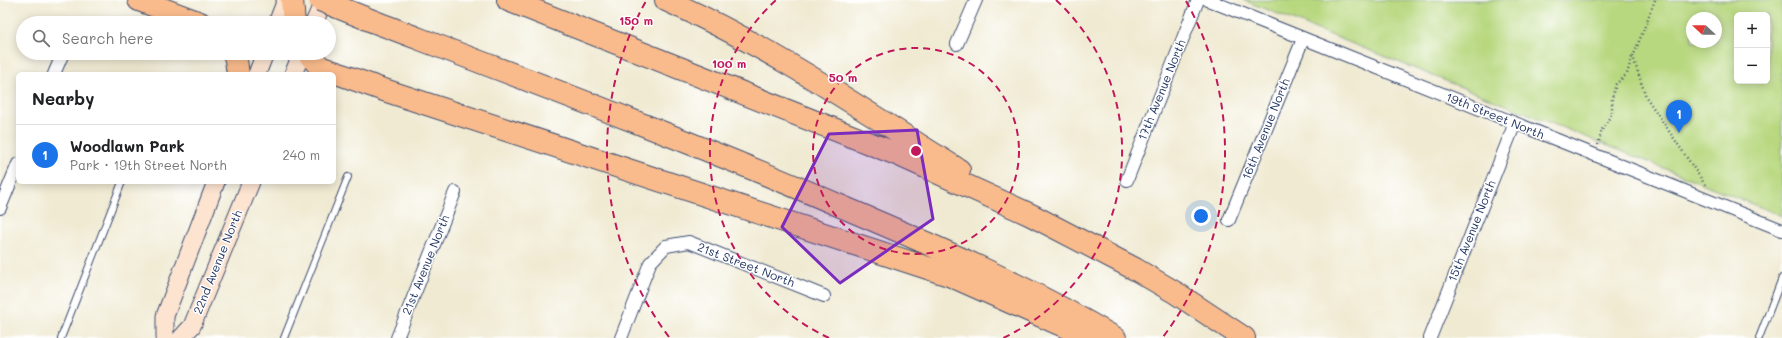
<!DOCTYPE html>
<meta charset="utf-8">
<style>
body{margin:0;font-family:Mali,sans-serif;background:#f6f6f6;color:#202124}
.controls{position:absolute;right:12px;top:12px;display:grid;overflow:hidden;border-radius:6px;box-shadow:0 2px 10px #0003}
.controls button{width:36px;height:36px;display:grid;place-items:center;padding:0;border:0;border-bottom:1px solid #e0e0e0;background:#fff;color:#202124;font:20px sans-serif}
.compass{position:absolute;left:1686px;top:12px;width:36px;height:36px;border-radius:50%;background:#fff;box-shadow:0 2px 10px #0003;rotate:292deg}
.you{position:absolute;left:1201px;top:216px;width:14px;height:14px;margin:-10px;border:3px solid #fff;border-radius:50%;background:#1a73e8;box-shadow:0 0 0 6px #1a73e833}
.badge{display:grid;place-items:center;width:26px;height:26px;border-radius:50%;background:#1a73e8;color:#fff;font-size:13px;font-weight:700}
.pin{position:absolute;translate:-50% -33px;filter:drop-shadow(0 1px 2px #0008)}
.pin::after{content:'';position:absolute;top:21px;width:14px;height:12px;background:inherit;clip-path:polygon(0 0,100% 0,50% 100%)}
.list{margin:0;padding:0;list-style:none}
h2{display:flex;justify-content:space-between;align-items:center;height:52px;margin:0;padding:0 16px;font-size:17px}
h2 small{font-size:13px;font-weight:400;color:#757577}
.list li{display:grid;grid-template-columns:26px 1fr auto;gap:12px;align-items:center;box-sizing:border-box;height:60px;padding:0 16px;border-top:1px solid #e0e0e0}
.list b{display:block;font-size:15px;white-space:nowrap}
.list p{margin:0;font-size:13px;white-space:nowrap;color:#757577}
.list em{font-size:13px;font-style:normal;color:#757577}
.icon{flex:none;width:22px;height:22px;fill:none;stroke:currentColor;stroke-width:2;stroke-linecap:round;stroke-linejoin:round}
.map{position:relative;flex:none;width:1782px;height:338px;overflow:hidden}
.search{position:absolute;background:#fff;box-shadow:0 2px 10px #0003;left:16px;top:16px;width:320px;height:44px;display:flex;align-items:center;gap:10px;box-sizing:border-box;padding:0 14px;border-radius:22px;color:#757577;font-size:15px}
.panel{position:absolute;background:#fff;box-shadow:0 2px 10px #0003;left:16px;top:72px;width:320px;height:112px;border-radius:6px}
.map>svg:first-child{display:block}
.green{fill:#b8d87f;stroke:#6a846e;fill-rule:evenodd}
.lines{fill:none;stroke-linecap:round;stroke-linejoin:round}
.service-casing{stroke:#3b4b6f;stroke-width:8}
.minor-casing{stroke:#3b4b6f;stroke-width:14}
.secondary-casing{stroke:#3b4b6f;stroke-width:19}
.motorway-casing{stroke:#3b4b6f;stroke-width:24}
.path{stroke:#3b4b6f;stroke-width:2.5;stroke-dasharray:1 3;stroke-linecap:butt}
.service{stroke:#fff;stroke-width:6}
.minor{stroke:#fff;stroke-width:12}
.secondary{stroke:#fde4d1;stroke-width:17}
.motorway{stroke:#fabb8c;stroke-width:22}
.motorway-bridge-casing{stroke:#3b4b6f;stroke-width:24;stroke-linecap:butt}
.motorway-bridge{stroke:#fabb8c;stroke-width:22}
.marked{fill:#7b2cbf;fill-opacity:0.2;stroke:#7b2cbf;stroke-width:3;stroke-linejoin:round}
.ring{fill:none;stroke:#c2185b;stroke-width:2;stroke-dasharray:7 5}
.labels{text-anchor:middle;stroke-width:3;stroke-linejoin:round;paint-order:stroke}
.street-label{font-size:12px;fill:#1b2f5e;stroke:#fff}
.centre{fill:#c2185b;stroke:#fff;stroke-width:2}
.ring-label{font-size:12px;text-anchor:middle;font-weight:bold;fill:#c2185b;stroke:#fff;stroke-width:3;stroke-linejoin:round;paint-order:stroke}
</style>
<div class="map">
<svg width="1782" height="338" viewBox="0 0 1782 338">
<rect width="100%" height="100%" fill="#fff"/>
<filter id="ink" filterUnits="userSpaceOnUse"><feTurbulence type="fractalNoise" baseFrequency=".025" numOctaves="2"/><feDisplacementMap in="SourceGraphic" scale="8" xChannelSelector="R" yChannelSelector="G"/><feConvolveMatrix kernelMatrix="1 2 1 2 8 2 1 2 1" color-interpolation-filters="sRGB"/></filter>
<filter id="wash" filterUnits="userSpaceOnUse"><feTurbulence type="fractalNoise" baseFrequency=".012" numOctaves="4" result="noise"/><feDisplacementMap in="SourceGraphic" scale="16" xChannelSelector="R" yChannelSelector="G"/><feGaussianBlur stdDeviation="0.9" result="paint"/><feColorMatrix in="noise" values="0 0 0 0 0 0 0 0 0 0 0 0 0 0 0 0 0 1.4 0 .05"/><feComposite in="paint" operator="in"/></filter>
<g filter="url(#wash)">
<rect width="100%" height="100%" fill="#f0ead2"/>
<path class="green" d="M1243,0H1782V216L1706,185ZM1737,15H1767V81H1737ZM1692,18H1716V42H1692Z"/>
</g>
<g filter="url(#ink)">
<g class="lines">
<defs>
<path id="service" d="M61,338L122,182
M284,338L348,177
M1759,338L1782,278"/>
<path id="minor" d="M1208,0L1782,230
M957,44L976,0
M54,74L63,53
M1127,180L1198,0
M0,208L18,164
M1229,220L1303,39
M397,338L455,192
M621,338L650,263L666,246L689,242L824,296
M1430,338L1515,123"/>
<path id="secondary" d="M277,23L286,0
M314,23L324,0
M257,74L265,53
M293,74L302,53
M165,338V316L216,182
M181,338L192,326L251,182"/>
<path id="motorway" d="M139,0L200,23
M292,0L294,23
M508,0L899,155L1031,215L1135,269L1176,293L1244,338
M666,0C769,46 863,110 959,170
M375,22C533,82 691,141 845,208C937,247 1029,287 1115,338
M234,53L236,60L238,74
M308,53L320,67L381,89L949,275L1091,338"/>
</defs>
<use href="#service" class="service-casing"/>
<use href="#minor" class="minor-casing"/>
<use href="#secondary" class="secondary-casing"/>
<use href="#motorway" class="motorway-casing"/>
<path class="path" d="M1655,0L1633,57L1646,97L1706,186
M1598,145L1602,130L1612,113V98L1616,84L1627,74L1632,57"/>
<use href="#service" class="service"/>
<use href="#minor" class="minor"/>
<use href="#secondary" class="secondary"/>
<use href="#motorway" class="motorway"/>
<defs>
<path id="motorway-bridge" d="M320,0L375,22"/>
</defs>
<use href="#motorway-bridge" class="motorway-bridge-casing"/>
<use href="#motorway-bridge" class="motorway-bridge"/>
</g>
</g>
<path class="marked" d="M917,130L933,219L840,283L782,227L829,134Z"/>
<g class="ring">
<circle cx="916" cy="151" r="103"/>
<path d="M829 338A206 206 0 0 1 776 0M1056 0A206 206 0 0 1 1003 338"/>
<path d="M669 337A309 309 0 0 1 646 1M1186 1A309 309 0 0 1 1163 337"/>
</g>
<g class="labels">
<g class="street-label">
<text transform="translate(1162 90) rotate(-68)" y="4">17th Avenue North</text>
<text transform="translate(1495 116) rotate(22)" y="4">19th Street North</text>
<text transform="translate(1266 129) rotate(-68)" y="4">16th Avenue North</text>
<text transform="translate(1472 231) rotate(-68)" y="4">15th Avenue North</text>
<text transform="translate(218 262) rotate(-68)" y="4">22nd Avenue North</text>
<text transform="translate(426 265) rotate(-68)" y="4">21st Avenue North</text>
<text transform="translate(746 265) rotate(21)" y="4">21st Street North</text>
</g>
</g>
<circle cx="916" cy="151" r="6" class="centre"/>
<g class="ring-label">
<text x="636" y="25">150 m</text>
<text x="729" y="68">100 m</text>
<text x="843" y="82">50 m</text>
</g>
</svg>
<div class="controls">
<button>+</button>
<button>−</button>
</div>
<svg class="compass" viewBox="-18 -18 36 36"><path d="M0-13l5 13h-10z" fill="#e53935"/><path d="M0 13l5-13h-10z" fill="#757577"/></svg>
<div class="you"></div>
<div class="pin badge" style="left:1679px;top:133px">1</div>
<div class="search"><svg class="icon" aria-label="search" viewBox="0 0 24 24"><circle cx="10" cy="10" r="6"/><path d="M15 15l6 6"/></svg>Search here</div>
<section class="panel">
<h2>Nearby<small></small></h2>
<ul class="list">
<li><span class="badge">1</span><div><b>Woodlawn Park</b><p>Park · 19th Street North</p></div><em>240 m</em></li>
</ul>
</section>
</div>
